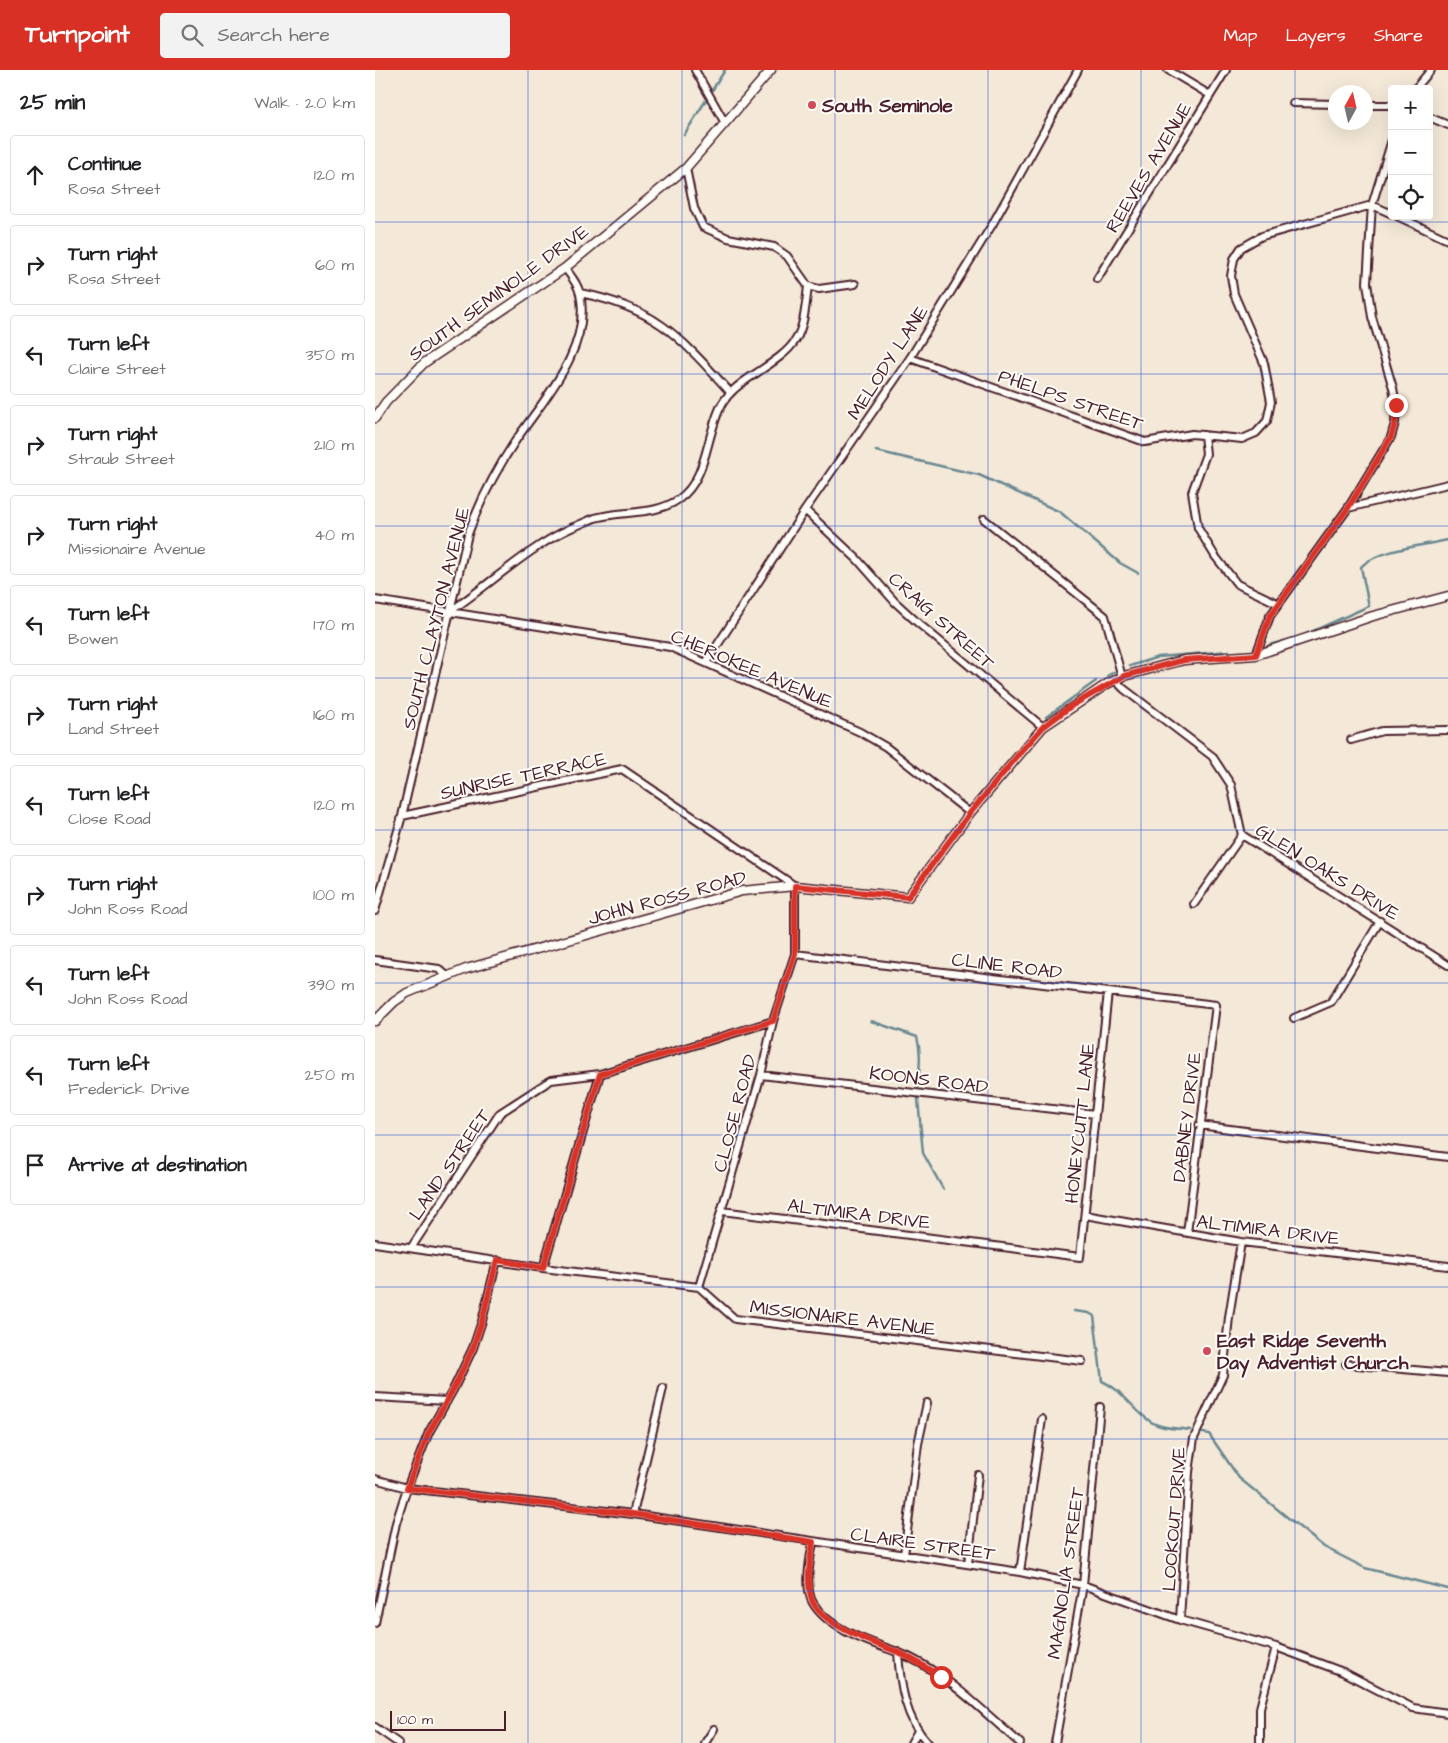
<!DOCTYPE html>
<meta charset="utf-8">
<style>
body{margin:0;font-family:"Architects Daughter",sans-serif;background:#f2f2f2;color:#202124}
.controls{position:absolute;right:15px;top:15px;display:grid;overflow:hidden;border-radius:5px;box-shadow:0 5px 20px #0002}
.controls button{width:45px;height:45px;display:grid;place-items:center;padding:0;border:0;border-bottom:1px solid #e0e0e0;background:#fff;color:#202124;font:25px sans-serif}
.compass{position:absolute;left:953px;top:15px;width:45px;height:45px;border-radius:50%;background:#fff;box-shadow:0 5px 20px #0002;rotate:8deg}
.scale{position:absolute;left:15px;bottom:12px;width:116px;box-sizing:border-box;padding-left:5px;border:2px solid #4a1f2b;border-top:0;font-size:14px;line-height:18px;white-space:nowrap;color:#4a1f2b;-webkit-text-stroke:4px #fdfcf7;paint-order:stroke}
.stop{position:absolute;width:15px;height:15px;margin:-11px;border:4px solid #d93025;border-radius:50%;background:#fff}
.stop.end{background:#d93025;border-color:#fff;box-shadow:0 1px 5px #0008}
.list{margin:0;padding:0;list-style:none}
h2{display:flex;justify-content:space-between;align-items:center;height:65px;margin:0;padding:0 20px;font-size:21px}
h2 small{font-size:16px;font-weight:400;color:#757577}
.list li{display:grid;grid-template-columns:32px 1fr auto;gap:15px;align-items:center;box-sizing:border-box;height:80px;margin:0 10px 10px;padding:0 10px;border:1px solid #e0e0e0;border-radius:5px}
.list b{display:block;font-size:19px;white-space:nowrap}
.list p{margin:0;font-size:16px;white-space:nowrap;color:#757577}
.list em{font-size:16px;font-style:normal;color:#757577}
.icon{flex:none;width:28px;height:28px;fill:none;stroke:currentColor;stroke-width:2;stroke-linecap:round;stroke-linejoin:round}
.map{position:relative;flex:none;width:1073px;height:1673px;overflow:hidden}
header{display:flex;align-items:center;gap:30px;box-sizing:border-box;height:70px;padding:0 25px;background:#d93025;color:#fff}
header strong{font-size:24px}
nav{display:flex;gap:28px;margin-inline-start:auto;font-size:18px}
.search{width:350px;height:45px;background:#f2f2f2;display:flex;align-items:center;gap:12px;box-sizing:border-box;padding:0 18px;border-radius:5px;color:#757577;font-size:19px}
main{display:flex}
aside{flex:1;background:#fff}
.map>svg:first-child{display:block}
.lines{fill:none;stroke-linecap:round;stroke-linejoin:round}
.stream{stroke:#698891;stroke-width:2.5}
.minor-casing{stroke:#4a1f2b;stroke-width:10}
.tertiary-casing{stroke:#4a1f2b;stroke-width:11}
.minor{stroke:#fdfcf7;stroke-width:6}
.tertiary{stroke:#fdfcf7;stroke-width:8}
.route{stroke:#d93025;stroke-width:6}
.grid{fill:none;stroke:#1d4ed8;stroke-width:1;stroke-opacity:0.55}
.poi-dot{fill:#d1495b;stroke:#fdfcf7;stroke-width:2}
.labels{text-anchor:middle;stroke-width:4;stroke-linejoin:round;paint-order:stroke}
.poi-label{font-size:19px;font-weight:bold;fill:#4a1f2b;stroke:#fdfcf7;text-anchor:start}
.street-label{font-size:19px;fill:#4a1f2b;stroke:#fdfcf7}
</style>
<header>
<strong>Turnpoint</strong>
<div class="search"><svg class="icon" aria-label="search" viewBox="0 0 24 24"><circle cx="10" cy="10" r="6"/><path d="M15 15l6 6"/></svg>Search here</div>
<nav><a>Map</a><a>Layers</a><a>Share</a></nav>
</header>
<main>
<aside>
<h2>25 min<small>Walk · 2.0 km</small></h2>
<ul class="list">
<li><svg class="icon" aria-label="ahead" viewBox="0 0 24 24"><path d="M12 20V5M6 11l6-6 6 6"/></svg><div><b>Continue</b><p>Rosa Street</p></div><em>120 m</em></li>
<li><svg class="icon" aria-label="right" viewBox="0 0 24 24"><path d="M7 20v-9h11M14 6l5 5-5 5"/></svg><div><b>Turn right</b><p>Rosa Street</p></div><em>60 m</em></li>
<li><svg class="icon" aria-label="left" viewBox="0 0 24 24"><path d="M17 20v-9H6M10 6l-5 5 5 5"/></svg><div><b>Turn left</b><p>Claire Street</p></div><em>350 m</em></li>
<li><svg class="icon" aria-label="right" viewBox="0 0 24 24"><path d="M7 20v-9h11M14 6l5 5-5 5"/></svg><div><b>Turn right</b><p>Straub Street</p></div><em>210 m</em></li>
<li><svg class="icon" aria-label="right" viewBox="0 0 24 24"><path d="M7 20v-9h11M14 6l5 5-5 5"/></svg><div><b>Turn right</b><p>Missionaire Avenue</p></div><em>40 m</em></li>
<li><svg class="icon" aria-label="left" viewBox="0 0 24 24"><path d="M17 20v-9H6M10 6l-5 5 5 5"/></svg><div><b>Turn left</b><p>Bowen</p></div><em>170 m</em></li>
<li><svg class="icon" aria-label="right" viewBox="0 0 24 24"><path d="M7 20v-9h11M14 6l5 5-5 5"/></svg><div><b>Turn right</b><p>Land Street</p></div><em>160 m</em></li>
<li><svg class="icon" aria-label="left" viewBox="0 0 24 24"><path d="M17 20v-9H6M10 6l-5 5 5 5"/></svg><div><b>Turn left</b><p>Close Road</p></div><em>120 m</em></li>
<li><svg class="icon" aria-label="right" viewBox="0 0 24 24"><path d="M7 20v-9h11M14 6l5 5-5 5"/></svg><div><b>Turn right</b><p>John Ross Road</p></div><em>100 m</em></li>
<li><svg class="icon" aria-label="left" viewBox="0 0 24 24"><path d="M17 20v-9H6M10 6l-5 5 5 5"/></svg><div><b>Turn left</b><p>John Ross Road</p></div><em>390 m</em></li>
<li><svg class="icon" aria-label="left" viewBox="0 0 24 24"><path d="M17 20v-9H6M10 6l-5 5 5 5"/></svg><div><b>Turn left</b><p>Frederick Drive</p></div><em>250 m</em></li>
<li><svg class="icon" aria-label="arrive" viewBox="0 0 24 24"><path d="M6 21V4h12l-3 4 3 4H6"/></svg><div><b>Arrive at destination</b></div></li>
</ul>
</aside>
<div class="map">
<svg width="1073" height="1673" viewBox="0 0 1073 1673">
<rect width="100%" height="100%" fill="#f4e9d8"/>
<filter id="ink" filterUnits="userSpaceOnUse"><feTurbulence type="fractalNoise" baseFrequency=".02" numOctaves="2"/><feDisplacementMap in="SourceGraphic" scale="10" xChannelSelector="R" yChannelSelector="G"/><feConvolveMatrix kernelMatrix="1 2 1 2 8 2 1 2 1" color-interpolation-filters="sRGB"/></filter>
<g filter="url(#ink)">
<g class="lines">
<path class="stream" d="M309,65L350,0
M501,381L604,405L685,442L745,493L763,503
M894,575L927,566L994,536L986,497C1001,480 1050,475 1073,470
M755,596L783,587L854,581
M732,606L739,602
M671,647L721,611
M496,951L542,967C547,985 544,999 543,1017
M543,1029L548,1083L568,1119
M699,1241L714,1243L719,1246L727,1311C748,1320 758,1340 776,1352C787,1359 803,1358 815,1360
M828,1363L834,1364L864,1408L949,1477L990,1498L1073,1519"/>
<defs>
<path id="minor" d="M320,0L350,53
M793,0L835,25
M1040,19L1056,0
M918,33L961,34
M991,35H1017
M1054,47L1073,55
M1022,146L1073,170
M722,209L851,0
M433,216L444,219L480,214
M205,223C281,238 305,267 355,322
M535,288L770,372L817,364L867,369L881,363L892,351L896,332L889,293L859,224L856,206L859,189L866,178L887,166L997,135L1017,144
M829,365L831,384L817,422L823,458L840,486L862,514L904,534
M973,438L1073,414
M430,440L482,489L520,532L543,553L668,657
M609,449L730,546L747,607
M0,530L295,577L485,662L511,677L595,743
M74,542C113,516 154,477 196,458C204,455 212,451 220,448C248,440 280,446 304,429C333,409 331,363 347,334C354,322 365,314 377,306C424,275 427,272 433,216L412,186L399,177L353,168L328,157L319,138L311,98
M881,585L895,546L973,438L1016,367L1020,353L1021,335L1018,318L997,247L992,213L997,135L1017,70
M332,591L430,440L535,288L617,155L703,0
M740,610L749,619L837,686L856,715L867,765L1073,895
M976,670L1007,661L1073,660
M27,746L247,699L420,816V884L398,951L386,1005L324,1217
M819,834L867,765
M0,841L27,746L93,464C105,431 120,402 139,373C167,331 217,279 205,224C203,214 196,206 190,198
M420,884L841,935L812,1163
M0,890L64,899L72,906
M919,948L956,932L1005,851
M386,1005L720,1044
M824,1055L1073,1087
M347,1141L705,1187L733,922
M710,1145L866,1172L1073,1196
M0,1173L168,1198L324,1217L360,1249L707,1291
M36,1178L125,1043L176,1010L225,1004L398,951
M168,1198L225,1004
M971,1294L1073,1303
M0,1327L72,1331
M0,1409L32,1418L258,1444L645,1502L708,1515L805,1550L901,1577L968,1602L1038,1638L1073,1643
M258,1444L288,1318
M438,1472C435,1489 429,1518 438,1533C454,1560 495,1572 522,1582C569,1600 607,1641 645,1673
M529,1485L543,1374L552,1333
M593,1494L603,1405
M645,1502L667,1349
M805,1550L814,1402L819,1368L848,1305L854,1247L866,1172
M0,1553L21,1453L32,1418L54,1362L78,1320L98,1278L107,1251L122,1190
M523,1582C525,1614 530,1649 553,1673
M0,1657L23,1673
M330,1673L339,1659
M536,1673L543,1661
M680,1673L708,1515L725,1337
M885,1673V1638L901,1577"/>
<path id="tertiary" d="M0,348L11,332L49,293L190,198L311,98L396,0
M0,951L19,932L32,923L91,899L367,821L420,816L533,827L595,743L668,657L732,614L749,606L809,590L881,585L998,546L1073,526"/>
</defs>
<use href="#minor" class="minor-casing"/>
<use href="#tertiary" class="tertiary-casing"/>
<use href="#minor" class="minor"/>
<use href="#tertiary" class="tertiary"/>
</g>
</g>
<g class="lines" filter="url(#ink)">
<path class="route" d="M566,1607C552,1598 538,1589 523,1582C499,1573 446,1555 437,1530C431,1513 435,1490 438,1472L258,1444L32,1418L54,1362L78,1320L98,1278L107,1251L122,1190L168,1198L225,1004L398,951L420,884V816L533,827L595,743L645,683L668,657L696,636L749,606L809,590L881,585L895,546L973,438L1016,367L1020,353L1021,335"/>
</g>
<path class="grid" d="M153,0V1673M307,0V1673M460,0V1673M613,0V1673M766,0V1673M920,0V1673M0,152H1073M0,304H1073M0,456H1073M0,608H1073M0,760H1073M0,913H1073M0,1065H1073M0,1217H1073M0,1369H1073M0,1521H1073"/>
<g class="poi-dot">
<circle cx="437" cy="35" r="5"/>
<circle cx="832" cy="1281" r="5"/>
</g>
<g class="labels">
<g class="poi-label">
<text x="447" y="42">South Seminole</text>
<text x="842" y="1277">East Ridge Seventh<tspan x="842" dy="22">Day Adventist Church</tspan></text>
</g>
<g class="street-label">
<text transform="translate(773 97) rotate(-59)" y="7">REEVES AVENUE</text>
<text transform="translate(123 222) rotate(-36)" y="7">SOUTH SEMINOLE DRIVE</text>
<text transform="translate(512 292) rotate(-57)" y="7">MELODY LANE</text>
<text transform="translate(696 329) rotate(19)" y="7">PHELPS STREET</text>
<text transform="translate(60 548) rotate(-76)" y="7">SOUTH CLAYTON AVENUE</text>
<text transform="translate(567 550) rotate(42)" y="7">CRAIG STREET</text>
<text transform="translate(377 598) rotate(23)" y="7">CHEROKEE AVENUE</text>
<text transform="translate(148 705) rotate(-12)" y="7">SUNRISE TERRACE</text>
<text transform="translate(953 801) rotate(32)" y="7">GLEN OAKS DRIVE</text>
<text transform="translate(292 827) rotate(-15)" y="7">JOHN ROSS ROAD</text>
<text transform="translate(632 895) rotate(7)" y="7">CLINE ROAD</text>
<text transform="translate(554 1009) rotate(7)" y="7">KOONS ROAD</text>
<text transform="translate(359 1043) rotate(-75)" y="7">CLOSE ROAD</text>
<text transform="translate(811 1047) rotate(-83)" y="7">DABNEY DRIVE</text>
<text transform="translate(704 1053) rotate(-84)" y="7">HONEYCUTT LANE</text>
<text transform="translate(74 1094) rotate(-56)" y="7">LAND STREET</text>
<text transform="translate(484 1143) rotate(7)" y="7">ALTIMIRA DRIVE</text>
<text transform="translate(893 1159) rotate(7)" y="7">ALTIMIRA DRIVE</text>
<text transform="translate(468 1247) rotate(7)" y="7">MISSIONAIRE AVENUE</text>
<text transform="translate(798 1449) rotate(-86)" y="7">LOOKOUT DRIVE</text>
<text transform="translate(548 1473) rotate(8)" y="7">CLAIRE STREET</text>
<text transform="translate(690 1503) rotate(-82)" y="7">MAGNOLIA STREET</text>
</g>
</g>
</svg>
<div class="controls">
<button>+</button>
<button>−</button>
<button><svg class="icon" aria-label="locate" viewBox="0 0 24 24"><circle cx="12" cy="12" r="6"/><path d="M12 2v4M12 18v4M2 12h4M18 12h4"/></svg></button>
</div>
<svg class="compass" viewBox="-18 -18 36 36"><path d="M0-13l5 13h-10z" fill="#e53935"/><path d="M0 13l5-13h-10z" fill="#757577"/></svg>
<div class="scale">100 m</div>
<div class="stop" style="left:566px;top:1607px"></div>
<div class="stop end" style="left:1021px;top:335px"></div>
</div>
</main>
